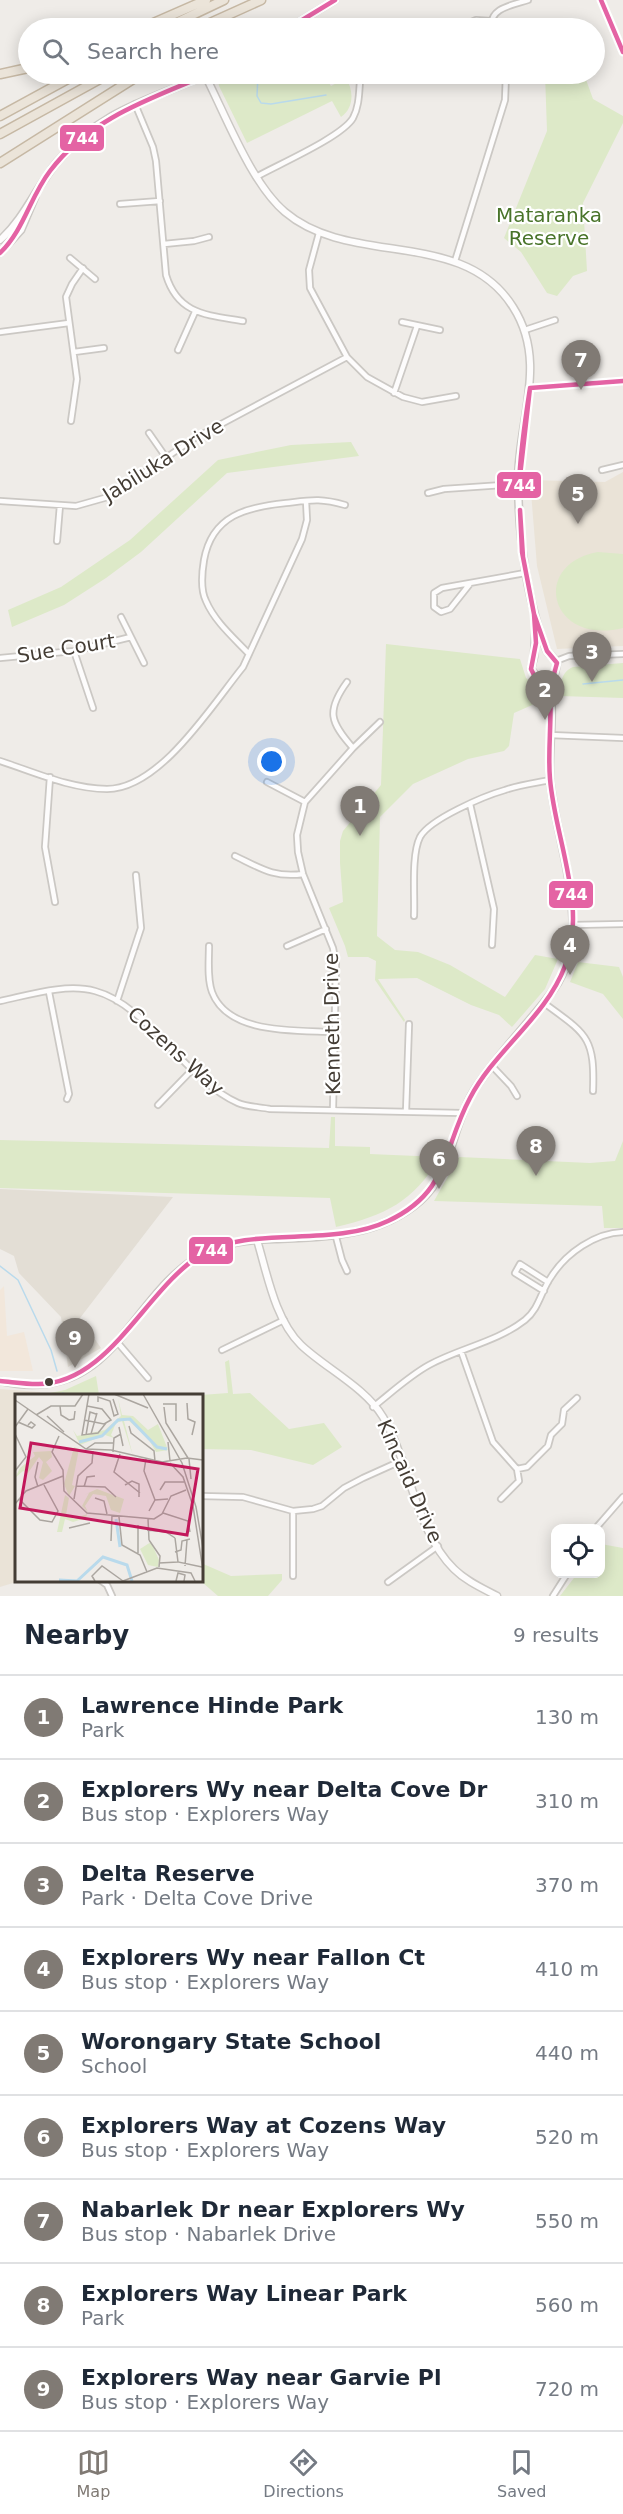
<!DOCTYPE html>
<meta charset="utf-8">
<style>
body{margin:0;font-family:"DejaVu Sans",sans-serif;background:#f6f6f7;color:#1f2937}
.controls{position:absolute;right:18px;bottom:18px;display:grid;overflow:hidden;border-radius:12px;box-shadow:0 3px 15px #0003}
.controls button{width:54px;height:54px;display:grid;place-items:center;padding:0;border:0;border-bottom:2px solid #e0e1e3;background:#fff;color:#1f2937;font:30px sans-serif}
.you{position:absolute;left:272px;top:762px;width:21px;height:21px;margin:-15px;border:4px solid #fff;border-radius:50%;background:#1a73e8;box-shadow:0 0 0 9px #1a73e833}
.badge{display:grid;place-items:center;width:39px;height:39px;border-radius:50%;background:#807a74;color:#fff;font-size:20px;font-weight:700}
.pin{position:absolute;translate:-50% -50px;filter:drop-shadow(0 2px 3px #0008)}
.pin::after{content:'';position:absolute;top:32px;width:21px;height:18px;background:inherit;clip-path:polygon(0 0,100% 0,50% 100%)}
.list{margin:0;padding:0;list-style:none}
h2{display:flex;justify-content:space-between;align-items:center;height:78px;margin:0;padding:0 24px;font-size:26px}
h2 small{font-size:20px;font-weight:400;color:#747a83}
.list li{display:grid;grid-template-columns:39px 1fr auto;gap:18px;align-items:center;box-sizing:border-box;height:84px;padding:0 24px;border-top:2px solid #e0e1e3}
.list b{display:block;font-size:22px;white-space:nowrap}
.list p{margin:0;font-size:20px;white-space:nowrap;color:#747a83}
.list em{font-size:20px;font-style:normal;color:#747a83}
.icon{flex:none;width:33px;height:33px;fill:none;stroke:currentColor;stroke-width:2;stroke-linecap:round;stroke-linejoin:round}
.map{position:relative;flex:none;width:623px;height:1596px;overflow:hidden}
.search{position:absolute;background:#fff;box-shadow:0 3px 15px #0003;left:18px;right:18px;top:18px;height:66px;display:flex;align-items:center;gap:15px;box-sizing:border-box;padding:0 21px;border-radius:33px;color:#747a83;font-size:22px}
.sheet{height:834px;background:#fff}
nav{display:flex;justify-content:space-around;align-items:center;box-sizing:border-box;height:84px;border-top:2px solid #e0e1e3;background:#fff;font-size:16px;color:#747a83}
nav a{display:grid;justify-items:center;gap:3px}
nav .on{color:#807a74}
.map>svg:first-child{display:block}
.residential{fill:#e3ded5}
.commercial{fill:#f2e7db}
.education{fill:#eae3d7}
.green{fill:#dde9c8}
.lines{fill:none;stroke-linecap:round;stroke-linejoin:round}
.stream{stroke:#b9daec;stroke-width:1.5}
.minor-casing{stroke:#cbc8c4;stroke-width:8}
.tertiary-casing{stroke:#cbc8c4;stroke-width:9}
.motorway-casing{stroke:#c6b8a4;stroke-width:11}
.minor{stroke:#fdfcfc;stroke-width:4.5}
.tertiary{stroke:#fdfcfc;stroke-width:6}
.motorway{stroke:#ebe4d9;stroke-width:8}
.bus-1-casing{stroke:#fff;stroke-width:9}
.bus-1{stroke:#e463a4;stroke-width:4.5}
.bus-dot{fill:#443d35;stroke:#fff;stroke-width:2}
.labels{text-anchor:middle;stroke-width:4.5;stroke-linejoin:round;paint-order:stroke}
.park-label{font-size:20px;fill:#49742a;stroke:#fff}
.street-label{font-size:20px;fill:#443d35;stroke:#fff}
.inset-river{fill:none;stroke:#b9daec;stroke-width:3}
.inset-road{fill:none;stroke:#aba6a0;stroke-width:1.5}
.view{fill:#c2185b;fill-opacity:0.15;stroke:#c2185b;stroke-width:3}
.inset-edge{fill:none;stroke:#443d35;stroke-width:3}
.line-badge{stroke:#fff;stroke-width:2}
.badge-label{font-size:16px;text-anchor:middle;font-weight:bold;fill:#fff}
</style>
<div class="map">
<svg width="623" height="1596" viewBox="0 0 623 1596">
<rect width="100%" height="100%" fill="#efece8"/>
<path class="residential" d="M0,1189L173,1197L80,1318L101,1348L68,1367L61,1317L19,1273L14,1256L0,1249Z"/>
<path class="commercial" d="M4,1286L7,1336L24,1332L33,1371H0V1290Z"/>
<path class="education" d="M623,472V646L557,649L537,566L530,480L605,482Z
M0,1389L40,1392V1395H16V1580H23L0,1587Z"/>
<path class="green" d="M223,74H323L331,86L346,78C354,91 354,108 341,117L332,101L247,143L219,86L218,80Z
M545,74H584L593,99L623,116V123L583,203L587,271L573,276L557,296L547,293L521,252L504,238L547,131Z
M351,442L359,456L227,473L141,552L106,578L64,605L12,627L8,610L61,587L130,540L218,460L291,445Z
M598,552L623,554V628C549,646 530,564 598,552Z
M386,644L520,659L526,678L537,687L539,702L514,713L509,746L504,751L468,759L413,784L380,817L377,936L395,950L418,952L450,965L505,997L535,955L558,959L545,989L512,1027L499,1015L471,1005L417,978L378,979L405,1020L404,1022L375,980L376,961L368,957H348L345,946L329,908L343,902L340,863V841L343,831L381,785Z
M623,663V698L560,696C560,684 561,672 573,667Z
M578,962L619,967L623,977V1019L603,994L570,982Z
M331,1117H335V1146L370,1147V1154L440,1157C413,1202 386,1215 336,1227L330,1198L0,1188V1140L329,1148Z
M623,1141V1228H604L602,1206L434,1201L459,1157L590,1163L615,1161Z
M229,1360L233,1394L250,1393L289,1429L324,1423L342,1447L313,1465L251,1450L201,1449V1395L228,1393L225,1362Z
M96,1376L99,1395H40L65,1390Z
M601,1544L623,1548V1596H560L577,1574H600Z
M201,1563L231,1576L282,1574V1580L268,1596H218L203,1583L190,1580H201Z"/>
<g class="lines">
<path class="stream" d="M258,74L257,96L261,103L271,104L326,95
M583,684L623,680
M0,1266L18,1280L51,1350L57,1371
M63,1393V1395"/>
<defs>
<path id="minor" d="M601,0L623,52
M458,28L476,20L491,21
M492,28C488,8 513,5 528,0
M135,104L153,147L156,161L166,275C178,315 208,315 243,321
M256,177C277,165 342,137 353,118C359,107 359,94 360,81
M120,204L160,201
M319,233L309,270L310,288L347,357L367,377L403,397L422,402L456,396
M164,244L194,241L209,237
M70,258L95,279
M455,261L505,100L506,74
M402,322L440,330
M525,330L555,320
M0,332L69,323
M178,350L195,312
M74,352L104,348
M530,388L623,381
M394,393L417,326
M71,421L77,379L66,297L72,284L83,268
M149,433L165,456
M602,470L623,465
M428,493L444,489L518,484
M0,501L76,506L108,497L195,438L347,357
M57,541L60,505
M469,585L450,609L441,612L434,607V593L442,588L525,573
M121,617L144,663
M74,651L93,708
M249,654C234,638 215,622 206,601C200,589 202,572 204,560C212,515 247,507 286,503C312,500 320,498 345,505
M0,658L74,651L131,637
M556,661L569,656L623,654
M347,682C326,711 330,722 353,748
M550,735L623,738
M0,761C34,772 71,789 107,789C160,789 212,705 243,667L249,654L302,539L307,520L306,501
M50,777L45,847L55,902
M267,782L305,802
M470,804L494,909L492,945
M235,856C260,868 274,878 303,874
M414,916C415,895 411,855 420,837C430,819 484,796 505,790C519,785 535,783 550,780
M573,925L623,924
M209,946C209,961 207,978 212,992C228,1035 297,1030 334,1032
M287,946L326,929
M49,992L69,1094L67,1099
M0,1001C29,995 66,983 95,991C148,1005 184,1079 238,1103C247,1107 260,1107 270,1109L462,1113
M117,1001L141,928L136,875
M544,1003C586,1034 595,1036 593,1091
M493,1067L511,1086L517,1096
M158,1105L192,1070
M333,1110L336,964L333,948L303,874L298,852L297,835L305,802L353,748L380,722
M406,1112L409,1024
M336,1237L342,1260L347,1271
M544,1291L515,1273L520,1264L548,1282
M118,1343L148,1378
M222,1350L284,1320
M461,1351L493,1442L517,1469
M373,1407C391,1393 409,1376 429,1365C460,1348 497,1342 525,1320C539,1309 541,1291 551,1277C566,1253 595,1233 623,1232
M201,1496L243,1497L293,1511L313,1509L322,1506L344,1488L363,1478L403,1460
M501,1499L519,1481L517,1469L527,1467L548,1446L551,1435L562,1424L564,1410L577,1398
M293,1511V1576
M596,1528L623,1497
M100,1580L107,1585L112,1596
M388,1582L438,1546
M553,1596L567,1574"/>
<path id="tertiary" d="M289,28L335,0
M205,75C226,116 251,183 285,212C351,268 463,227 513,307C549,363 517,423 518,484C519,540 526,597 546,649C548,655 554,656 557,663L555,673L548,679L538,678L531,669L534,657L536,619
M0,240C24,219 37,186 57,162C104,108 148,101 209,74
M0,253L21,230L35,197
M257,1240C267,1273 275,1320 301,1345C325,1368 365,1387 383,1417C410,1463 416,1532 454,1569C466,1581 482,1588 497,1596
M0,1381C116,1407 127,1295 203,1254C225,1242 249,1240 274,1239C326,1237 378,1237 420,1201C453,1172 451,1128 473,1092C495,1056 529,1024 554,989C595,930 556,845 550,779C548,746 556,711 548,679"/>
<path id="motorway" d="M142,28L206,0
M165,28L224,0
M199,28L261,0
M0,74L28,68
M0,116L77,74
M0,134L109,74
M0,163L141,74"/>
</defs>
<use href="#minor" class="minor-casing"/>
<use href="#tertiary" class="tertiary-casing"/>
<use href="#motorway" class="motorway-casing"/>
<use href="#minor" class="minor"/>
<use href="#tertiary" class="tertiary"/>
<use href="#motorway" class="motorway"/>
<defs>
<path id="bus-1" d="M601,0L623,52
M289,28L335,0
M0,253C24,230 30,197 50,171C90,118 150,99 209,74
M530,388L519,485C520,452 525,420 530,388Z
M530,388L623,381
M520,510L523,557L534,614
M520,510L522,552L534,614
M534,614L547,651L557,663L554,674L543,679L534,675L531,669L536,643Z
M0,1381C12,1382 25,1384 37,1384C109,1385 145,1289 202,1254C251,1225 331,1248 388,1221C450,1192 442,1150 470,1098C495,1050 546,1017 565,966C588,907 555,839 550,779C547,745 554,713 548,679"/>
</defs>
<use href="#bus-1" class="bus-1-casing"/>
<use href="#bus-1" class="bus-1"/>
</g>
<circle class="bus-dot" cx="49" cy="1382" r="5"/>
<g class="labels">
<g class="park-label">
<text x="549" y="222">Mataranka<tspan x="549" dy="23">Reserve</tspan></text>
</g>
<g class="street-label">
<text transform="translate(163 460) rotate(-32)" y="7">Jabiluka Drive</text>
<text transform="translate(66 648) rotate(-9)" y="7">Sue Court</text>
<text transform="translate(332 1024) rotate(-91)" y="7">Kenneth Drive</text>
<text transform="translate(176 1051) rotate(42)" y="7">Cozens Way</text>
<text transform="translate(410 1481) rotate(66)" y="7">Kincaid Drive</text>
</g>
</g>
<g transform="translate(15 1394)">
<rect width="188" height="188" fill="#efece8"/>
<path d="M103,4L107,21L118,22L133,36L143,30L153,56L141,58L133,44L113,26L109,27L118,62L107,27L101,29L96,41L99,44L90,41L65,51L58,36L62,42L90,36L106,22ZM59,53L64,55L57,91L60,92L54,102L49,90ZM36,57L37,63L31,68L37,77L28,86L24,84L28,68L24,63L13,79L8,77L0,84L5,74L20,62L18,58ZM82,95L109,105L105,119L96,116L91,102L78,100L70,112L73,118L67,112L74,99L69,101ZM50,101L54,104L51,121L59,125L72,120L71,124L58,128L50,125L47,138H42ZM136,148L144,166L143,173L133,171L125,155Z" fill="#dde9c8"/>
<path class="inset-river" d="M64,48L87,42L103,26L115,25L142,53L152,55M101,125L105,153M44,186L62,187L88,163L112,171L117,187"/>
<path class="inset-road" d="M74,0L67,41L83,39L91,29M99,0L133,14M128,0L167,69L181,113L188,154M0,6L71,55L96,56L147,68L172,64L188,66M83,8V3L95,7L99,22L103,20L98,5M172,9L173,25L180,28L177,41M148,10H161V27M45,12L46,21L54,26L59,25L60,17M149,13L151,29L173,64M21,21L36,12H60L68,0M32,22L49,38M69,26L89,30L96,26L87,15L72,12M3,28L17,34L20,31L16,28L13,31M114,32L116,39L139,57L140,67M0,33L13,15M104,33L108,52M0,40L11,63L0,77M76,40L82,19M71,41L75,18L81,20M44,42L37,58L48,76L49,97L72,119L139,125L147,120L156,102L171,96M153,48L155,67M71,55L80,49H98M98,58L99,44L106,40M105,60L99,78L125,99M131,65L129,77L140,106M174,65L176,85M155,69L168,83L178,112L188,176M110,91L117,87L124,90V103M61,92L90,93L101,103M23,93L20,83L23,68M69,93L72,83L80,82M145,96L150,88H169M80,104L89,107L92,120M4,105L25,126L37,128L43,117L29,91M59,105L63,82L77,69L78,57M0,110L11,97L48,82M134,117L140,106L153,105M148,119L173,127L175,138M104,123L107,151L125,161L132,178M133,125L134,146M54,134L75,129M132,136L151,138L160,144M160,144L163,168L187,173M134,146L145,162L144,173M96,147L97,121M160,158L166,156L167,147L175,145M123,159V131M144,169L163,168M170,172L172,146M80,187L77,182L87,172L108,187M108,187L142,174L176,179L180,187M161,187L163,179L170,181L169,187"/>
<path class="view" d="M16,49L183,75L172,141L5,114Z"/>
<rect width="188" height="188" class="inset-edge"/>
</g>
<g class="line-badge">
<rect x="59" y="124" width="46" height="28" rx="6" fill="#e463a4"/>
<rect x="496" y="471" width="46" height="28" rx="6" fill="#e463a4"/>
<rect x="548" y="880" width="46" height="29" rx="6" fill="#e463a4"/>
<rect x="188" y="1236" width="46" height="29" rx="6" fill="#e463a4"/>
</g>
<g class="badge-label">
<text x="82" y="144">744</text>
<text x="519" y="491">744</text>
<text x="571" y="900">744</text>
<text x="211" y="1256">744</text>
</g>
</svg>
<div class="controls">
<button><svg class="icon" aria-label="locate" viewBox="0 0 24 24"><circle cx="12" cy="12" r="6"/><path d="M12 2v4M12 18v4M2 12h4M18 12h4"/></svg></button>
</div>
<div class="you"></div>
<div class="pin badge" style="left:360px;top:836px">1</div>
<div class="pin badge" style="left:545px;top:720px">2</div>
<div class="pin badge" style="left:592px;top:682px">3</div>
<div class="pin badge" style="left:570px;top:975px">4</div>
<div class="pin badge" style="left:578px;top:524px">5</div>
<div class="pin badge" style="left:439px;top:1189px">6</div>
<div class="pin badge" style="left:581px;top:390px">7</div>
<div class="pin badge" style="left:536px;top:1176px">8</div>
<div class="pin badge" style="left:75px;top:1368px">9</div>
<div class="search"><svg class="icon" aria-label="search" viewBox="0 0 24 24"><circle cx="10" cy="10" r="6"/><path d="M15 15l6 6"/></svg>Search here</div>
</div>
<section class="sheet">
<h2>Nearby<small>9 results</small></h2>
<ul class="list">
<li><span class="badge">1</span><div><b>Lawrence Hinde Park</b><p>Park</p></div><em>130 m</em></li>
<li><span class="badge">2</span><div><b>Explorers Wy near Delta Cove Dr</b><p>Bus stop · Explorers Way</p></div><em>310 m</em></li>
<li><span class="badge">3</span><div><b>Delta Reserve</b><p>Park · Delta Cove Drive</p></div><em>370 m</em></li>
<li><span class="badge">4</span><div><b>Explorers Wy near Fallon Ct</b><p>Bus stop · Explorers Way</p></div><em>410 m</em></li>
<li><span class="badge">5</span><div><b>Worongary State School</b><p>School</p></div><em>440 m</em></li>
<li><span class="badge">6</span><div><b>Explorers Way at Cozens Way</b><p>Bus stop · Explorers Way</p></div><em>520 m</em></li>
<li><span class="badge">7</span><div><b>Nabarlek Dr near Explorers Wy</b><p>Bus stop · Nabarlek Drive</p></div><em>550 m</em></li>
<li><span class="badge">8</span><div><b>Explorers Way Linear Park</b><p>Park</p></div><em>560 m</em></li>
<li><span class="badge">9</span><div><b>Explorers Way near Garvie Pl</b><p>Bus stop · Explorers Way</p></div><em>720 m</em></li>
</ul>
</section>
<nav>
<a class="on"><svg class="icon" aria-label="map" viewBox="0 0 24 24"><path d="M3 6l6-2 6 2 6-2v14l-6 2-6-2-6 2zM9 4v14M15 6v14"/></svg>Map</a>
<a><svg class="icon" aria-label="directions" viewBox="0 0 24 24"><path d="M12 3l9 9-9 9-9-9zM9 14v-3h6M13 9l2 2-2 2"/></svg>Directions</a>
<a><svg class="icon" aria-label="saved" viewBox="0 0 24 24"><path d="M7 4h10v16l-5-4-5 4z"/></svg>Saved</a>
</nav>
